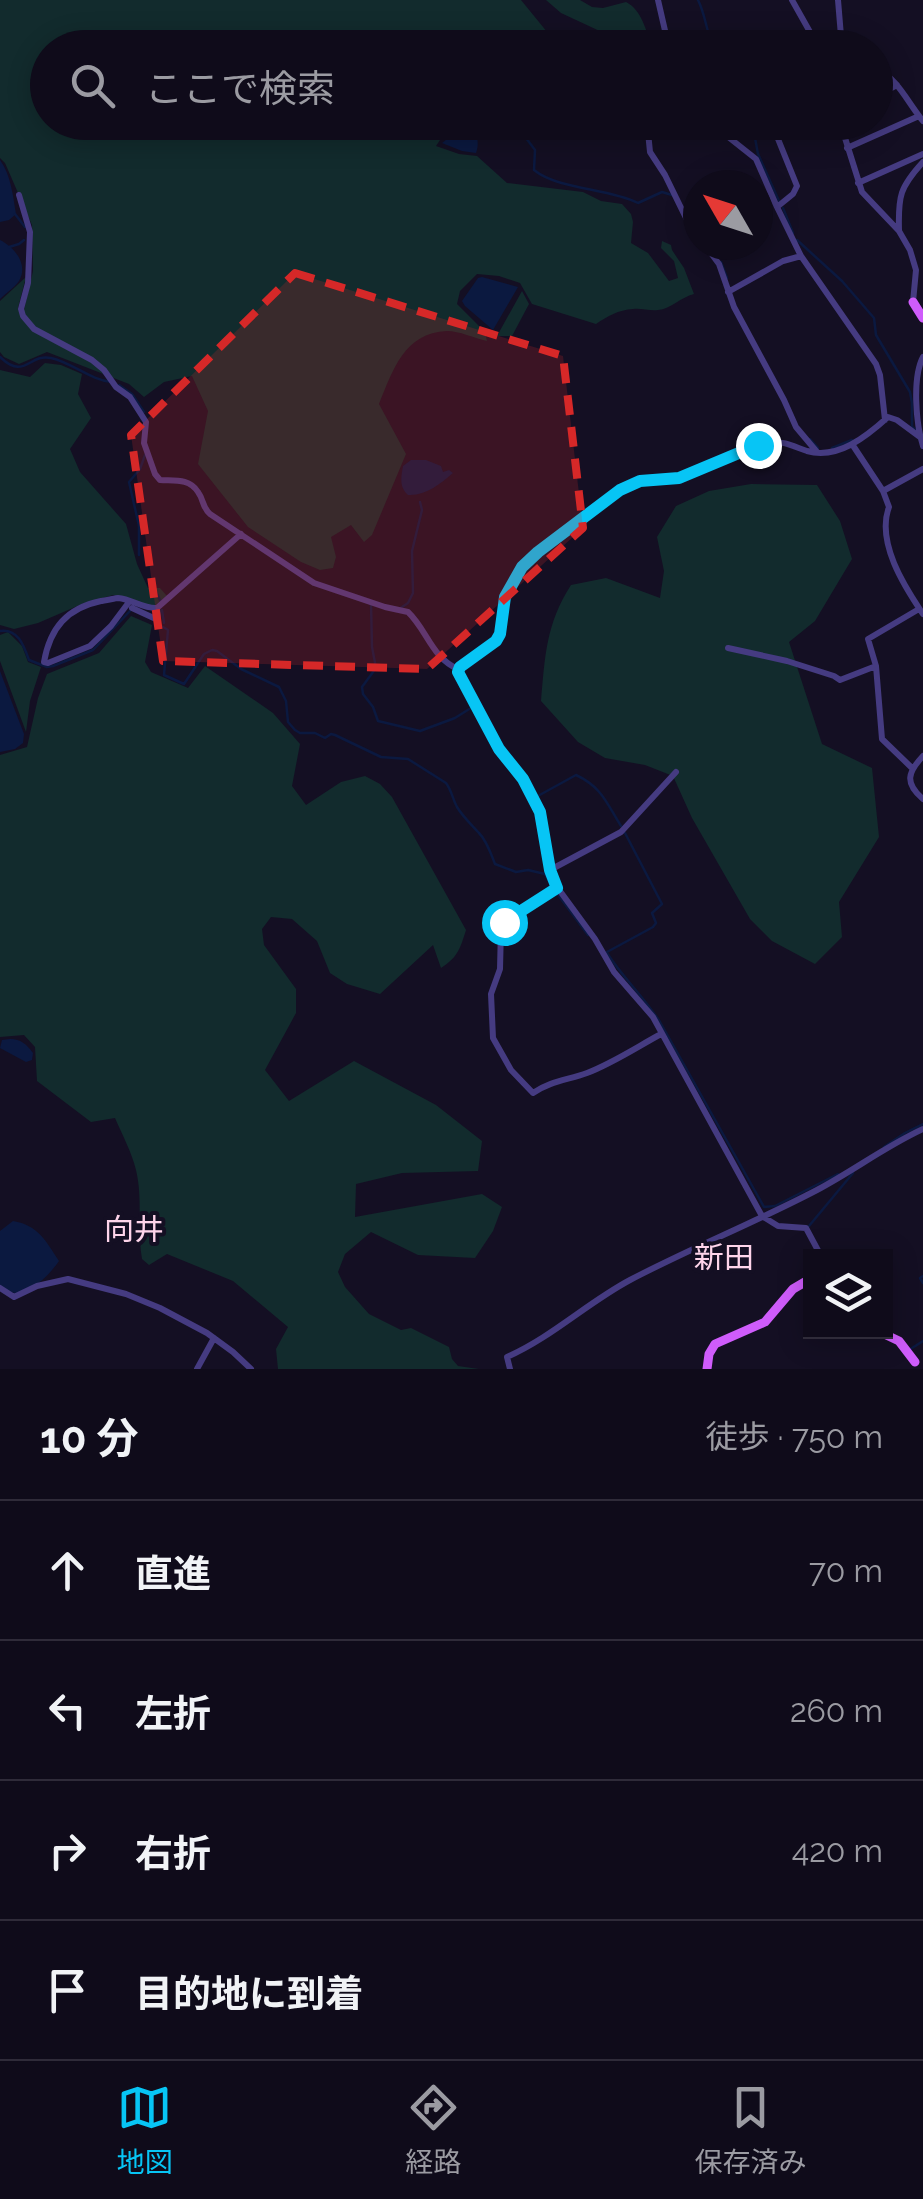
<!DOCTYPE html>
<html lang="ja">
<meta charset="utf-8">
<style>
body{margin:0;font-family:Raleway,"Noto Sans JP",sans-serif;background:#181423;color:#f1f3f6}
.controls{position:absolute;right:30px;bottom:30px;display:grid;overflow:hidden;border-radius:0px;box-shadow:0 5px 25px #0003}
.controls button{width:90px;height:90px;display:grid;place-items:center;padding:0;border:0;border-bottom:2px solid #2f2b39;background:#0f0b1a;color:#f1f3f6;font:50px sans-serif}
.compass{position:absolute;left:683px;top:170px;width:90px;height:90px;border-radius:50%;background:#0f0b1a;box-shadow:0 5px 25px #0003;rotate:309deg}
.stop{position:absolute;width:30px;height:30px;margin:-22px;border:8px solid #07c5f5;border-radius:50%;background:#fff}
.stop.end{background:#07c5f5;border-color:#fff;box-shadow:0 2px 10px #0008}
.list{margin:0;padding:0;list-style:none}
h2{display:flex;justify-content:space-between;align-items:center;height:130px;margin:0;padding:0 40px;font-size:42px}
h2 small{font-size:32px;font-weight:400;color:#9b9ba2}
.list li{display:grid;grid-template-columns:65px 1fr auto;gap:30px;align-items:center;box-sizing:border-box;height:140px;padding:0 40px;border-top:2px solid #2f2b39}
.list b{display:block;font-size:38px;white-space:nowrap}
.list em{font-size:32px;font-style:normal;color:#9b9ba2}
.icon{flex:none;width:55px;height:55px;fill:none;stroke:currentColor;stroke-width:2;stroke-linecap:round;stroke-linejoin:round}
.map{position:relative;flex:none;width:923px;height:1369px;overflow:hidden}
.search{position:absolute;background:#0f0b1a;box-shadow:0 5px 25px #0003;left:30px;right:30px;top:30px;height:110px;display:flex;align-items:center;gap:25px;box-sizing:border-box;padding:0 35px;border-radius:55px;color:#9b9ba2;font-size:38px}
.sheet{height:690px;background:#0f0b1a}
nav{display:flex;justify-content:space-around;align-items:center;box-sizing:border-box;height:140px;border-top:2px solid #2f2b39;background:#0f0b1a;font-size:28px;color:#9b9ba2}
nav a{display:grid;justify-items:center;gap:5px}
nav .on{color:#07c5f5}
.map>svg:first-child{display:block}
.green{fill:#122b2d}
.water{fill:#0b1940}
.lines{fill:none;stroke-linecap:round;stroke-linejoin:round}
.stream{stroke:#0b1940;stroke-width:2.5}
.minor{stroke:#453b81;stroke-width:6}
.major{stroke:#cf5cfb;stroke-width:9}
.route{stroke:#07c5f5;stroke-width:12}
.marked{fill:#d62828;fill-opacity:0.2;stroke:#d62828;stroke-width:8;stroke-dasharray:20 12;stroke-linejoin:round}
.labels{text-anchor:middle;stroke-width:8;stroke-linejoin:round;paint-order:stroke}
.neighbourhood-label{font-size:30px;fill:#fed4ea;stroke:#140f23}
</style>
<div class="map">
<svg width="923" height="1369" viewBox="0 0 923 1369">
<rect width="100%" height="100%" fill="#140f23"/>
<path class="green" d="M0,0H521L552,38L553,47L48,48V122L466,123L440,140L436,146L459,154L477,156L507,183L583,192L601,201L622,204L631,214L633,222L631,243L648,253L669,281L678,278L674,261L661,248L662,241L671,245L672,250L684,268L694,294C681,297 671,309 658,310C650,311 641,308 633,309C618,310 608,316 596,324L532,304L520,283L499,276L477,274L460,291L457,304L485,332L487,341C474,338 459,331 447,331C404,333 393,370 379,404L406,454L372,535L364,542L351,525L331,537L336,557L333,568L320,570L301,562L248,527L198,464L208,411L192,376L164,382L144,397L129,384L47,352L19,364L4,357L0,352V301L26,277L18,308L20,314L24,310L33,271L32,225L5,163L0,158Z
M546,0H580L592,7L603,8L626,2C642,10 646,31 652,47H634L561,13Z
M522,291L529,304L512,336H497Z
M45,363L61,365L82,374L78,394L91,418L70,449L80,472L126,524L137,564L148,588H160L167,596L153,607L113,595L82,604L38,623L14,629L0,625V370L30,377Z
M751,484L817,485L840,521L852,559L815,621L789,642L822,744L872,768L879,837L839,902L842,937L815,964L772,941L750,919L692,818L673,776L645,765L605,758L578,742L541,701C545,656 546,624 571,585L606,578L660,598L664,571L657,537L676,506L709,491Z
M131,616L152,625L145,662L151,672L188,688L205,666L273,713L300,744L292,786L306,805L341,782L365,776L380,784L392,797L466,930C460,949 458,957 441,968L433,945L380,994L347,984L330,973L317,941L292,919L271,917L262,929L264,945L296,989V1013L265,1070L289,1101L354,1061L436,1105L482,1141L478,1171L402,1173L356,1184L355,1217L482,1194L502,1207L493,1231L475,1258L418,1255L371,1232L345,1254L338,1272L345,1287L369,1314L401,1330L411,1328L449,1347L452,1359L458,1366L479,1369H278L276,1349L288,1327L233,1281L167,1254L149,1265L142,1259C137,1230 143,1199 136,1170C132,1153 122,1134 115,1118L91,1122L37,1081L35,1047L24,1035L0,1037V755L27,747L38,698L47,674L99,653Z
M8,632L22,646L28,662L41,667L30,701L26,732L0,661V635Z"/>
<path class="water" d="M468,123C477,130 480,142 476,153L462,151L442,143Z
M0,160C11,175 13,196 16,214L9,220L0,222Z
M0,240C14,247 29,264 19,281C15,287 6,293 0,299Z
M482,277L518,287L493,330L465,306L462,301L478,278Z
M411,460H426L441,466L443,472L449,470L453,473C440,484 426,496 408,495C399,487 401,477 403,466Z
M0,671L24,734L23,743L15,749L0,752Z
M10,1039C21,1039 26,1044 33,1053L32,1060L26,1062L0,1048L2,1040Z
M13,1221C38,1225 46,1241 59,1261C51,1273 32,1293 16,1293C9,1293 5,1289 0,1285V1231Z"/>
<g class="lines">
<path class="stream" d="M698,0C706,16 706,32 714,48
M514,122L535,150L534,170C559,190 608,188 638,203L662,192L672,195
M752,122L758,154L779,201
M783,208L793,233
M15,214L25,227
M797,240L842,281L874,318L876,335L910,392L912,403V427L918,431
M9,247L19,244L24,240
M721,262L727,278
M0,357C25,381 29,353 51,358C73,363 90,380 112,382
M119,385L132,394L144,412
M810,439L818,448
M832,448L852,440
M139,555V526L129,482L140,469L145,455
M150,580L161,602
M371,603L372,647L376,668L362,687L363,694L373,707L378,721L420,731L455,718L474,706
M399,609L408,603L413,593L412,551L422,510L420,502
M162,610L164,623
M155,622L168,630L164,675L184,684L204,654L212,650L217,651L241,669L279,687L286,701L288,722L295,730L300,733H315L325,738L331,734L335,735L381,757L408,759L446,783C452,791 452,798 457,807C463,817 471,824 479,833C487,841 491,854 495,864L516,872L528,870L545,874L551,885
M0,631C18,628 24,646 29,660L47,667L53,666L93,650L130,611
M516,765L536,797L576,775C602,787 607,804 621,826
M556,892L588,935
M607,952L653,927L656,923L652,913L662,904L625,833
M607,953C623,978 644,997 660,1022L764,1207L775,1206L838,1174
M884,1147L905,1133L923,1124
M809,1226L853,1173
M923,1276L920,1278L923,1283
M909,1350L923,1341"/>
<path class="minor" d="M658,0L669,48
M792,0L819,48
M838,0L842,48
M876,68C899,80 907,102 923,121
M876,96L897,85
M647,122L650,152L665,175L686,218L698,236
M717,122L727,136L756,159L777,207L793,194L797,186L776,134L781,122
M840,122L862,192L899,231L910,250L916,270L913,302
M847,148L919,116
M858,183L923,154
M19,195L30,232L28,283L21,309L23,316L34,329L92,360L104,370L116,387L130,397L146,422L144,443L155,474L160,480C174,481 189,478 198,492C204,500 202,507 210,514L314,583L385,607L408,612C427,630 432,658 458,669L499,749L523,779L540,812L550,870L557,887L595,939L614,972L653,1017L762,1216L778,1226L806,1228L821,1256
M899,230C898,196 900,187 923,162
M705,245L719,264L734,307L784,400L796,427L817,452
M801,256L876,364L880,375L885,420
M728,292L783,261L801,256L777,207
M923,357C912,378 916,424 923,446
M852,444L883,491L889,507C876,542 904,586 923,614
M883,491L923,469
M129,602L111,626L90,646L48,663L44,662C50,628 67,608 101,601C104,601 116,598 118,598C132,599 143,609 157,608L241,534
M132,608L158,620L157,608
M728,648L787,661L834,676L840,680L876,666L868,639L919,609
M876,666L882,739L911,767
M458,669C468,658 485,654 495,643C505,632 502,601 510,584C525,556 553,543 578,524C593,511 608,496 626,487C644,479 661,483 678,478C710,469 737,447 771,442C784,441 795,447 807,451C838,460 867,436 888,417L897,420L920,437
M923,756C908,772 904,783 923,799
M550,870L621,832L676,772
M557,887L504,923L501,928L500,969L491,994L493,1038L511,1070L533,1093C550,1081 568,1080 587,1073C613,1063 637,1047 661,1034
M0,1288L14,1297L37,1286L68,1279L126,1294L160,1308L207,1333L233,1352L251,1369
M197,1369L214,1338
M510,1369L507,1357C552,1337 587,1303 630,1280C691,1248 756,1222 817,1190C853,1171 886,1146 923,1129"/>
<path class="major" d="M913,302L923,318
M880,1332L899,1341L915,1362
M707,1369L709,1354L715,1344L765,1322L793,1289L810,1279"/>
</g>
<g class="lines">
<path class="route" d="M504,922L557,888L550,870L540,812L523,779L499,749L458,672L460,667L496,641L500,634L505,597L522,567L538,552L620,490L640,481L679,478L758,445"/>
</g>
<path class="marked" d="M295,273L563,356L583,528L427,669L163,661L131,435Z"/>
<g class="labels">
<g class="neighbourhood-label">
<text x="134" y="1240">向井</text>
<text x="724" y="1268">新田</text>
</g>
</g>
</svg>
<div class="controls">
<button><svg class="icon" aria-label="layers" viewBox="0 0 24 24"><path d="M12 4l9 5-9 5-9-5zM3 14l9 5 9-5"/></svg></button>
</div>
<svg class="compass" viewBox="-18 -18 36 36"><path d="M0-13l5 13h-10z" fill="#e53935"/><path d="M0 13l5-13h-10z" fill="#9b9ba2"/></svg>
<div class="stop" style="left:504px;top:922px"></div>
<div class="stop end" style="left:758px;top:445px"></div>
<div class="search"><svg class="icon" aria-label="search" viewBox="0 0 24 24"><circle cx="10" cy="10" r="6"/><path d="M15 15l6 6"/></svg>ここで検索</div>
</div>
<section class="sheet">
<h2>10 分<small>徒歩 · 750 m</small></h2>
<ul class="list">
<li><svg class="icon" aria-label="ahead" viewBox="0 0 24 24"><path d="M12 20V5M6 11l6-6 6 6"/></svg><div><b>直進</b></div><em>70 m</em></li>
<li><svg class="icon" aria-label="left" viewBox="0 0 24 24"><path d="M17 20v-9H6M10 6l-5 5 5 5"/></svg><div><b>左折</b></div><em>260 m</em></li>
<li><svg class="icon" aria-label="right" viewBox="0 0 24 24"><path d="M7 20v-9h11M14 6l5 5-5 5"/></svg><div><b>右折</b></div><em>420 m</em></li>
<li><svg class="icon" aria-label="arrive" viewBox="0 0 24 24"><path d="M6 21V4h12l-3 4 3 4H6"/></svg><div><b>目的地に到着</b></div></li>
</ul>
</section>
<nav>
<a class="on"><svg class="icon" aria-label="map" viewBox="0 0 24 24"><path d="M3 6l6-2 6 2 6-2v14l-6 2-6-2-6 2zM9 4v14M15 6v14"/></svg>地図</a>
<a><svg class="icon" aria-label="directions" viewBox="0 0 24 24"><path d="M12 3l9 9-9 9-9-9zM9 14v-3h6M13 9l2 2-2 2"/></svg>経路</a>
<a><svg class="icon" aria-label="saved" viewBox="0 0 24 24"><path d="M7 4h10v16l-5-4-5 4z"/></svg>保存済み</a>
</nav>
